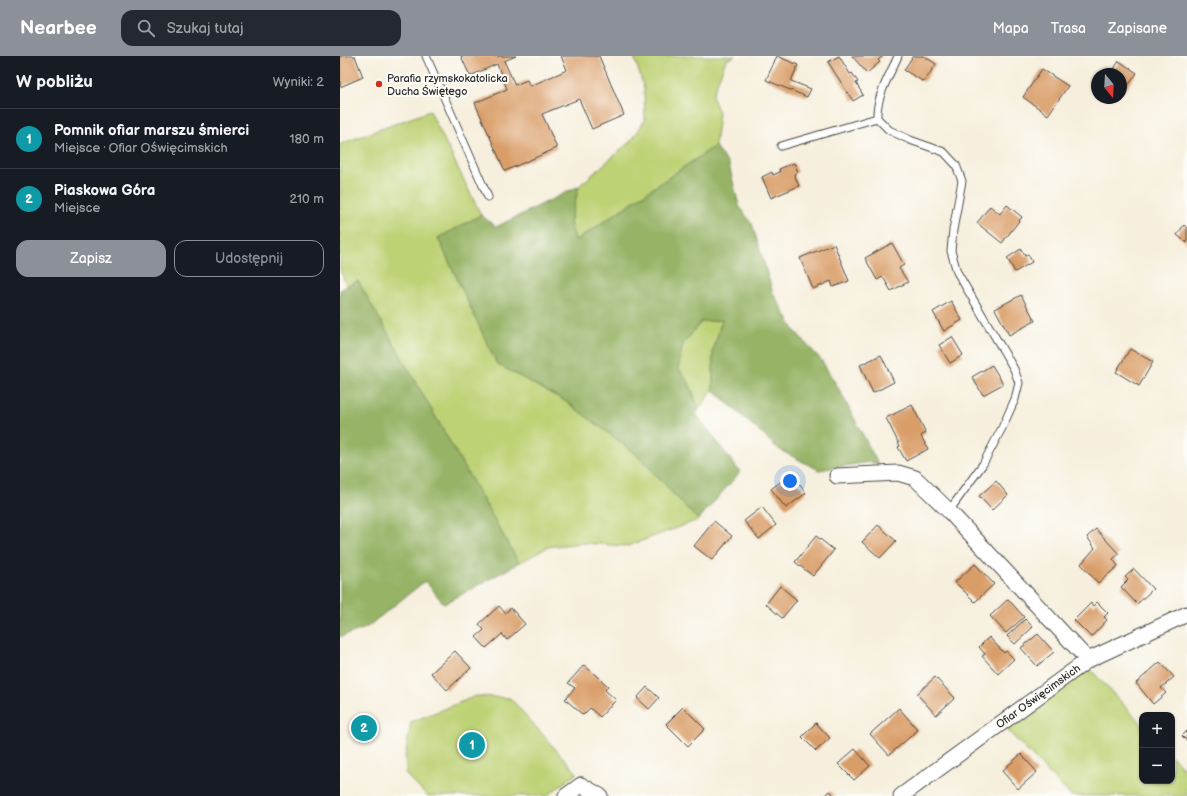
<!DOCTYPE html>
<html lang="pl">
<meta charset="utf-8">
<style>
body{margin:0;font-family:"Balsamiq Sans",sans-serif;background:#242831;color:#f1f3f6}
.controls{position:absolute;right:12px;bottom:12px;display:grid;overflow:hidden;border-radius:8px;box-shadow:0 1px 3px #0004}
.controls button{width:36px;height:36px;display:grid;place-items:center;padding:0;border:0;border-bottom:1px solid #363941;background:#171b24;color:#f1f3f6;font:20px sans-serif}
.compass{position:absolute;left:751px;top:12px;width:36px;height:36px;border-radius:50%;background:#171b24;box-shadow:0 1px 3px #0004;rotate:162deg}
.you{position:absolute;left:450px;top:425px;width:14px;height:14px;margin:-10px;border:3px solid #fff;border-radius:50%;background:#1a73e8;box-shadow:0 0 0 6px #1a73e833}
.badge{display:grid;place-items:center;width:26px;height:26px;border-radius:50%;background:#8c9099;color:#fff;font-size:13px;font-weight:700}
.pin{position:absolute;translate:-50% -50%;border:2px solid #fff;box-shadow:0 1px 4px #0006}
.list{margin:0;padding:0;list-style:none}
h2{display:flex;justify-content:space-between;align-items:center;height:52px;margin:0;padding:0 16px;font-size:17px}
h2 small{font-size:13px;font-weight:400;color:#9ea1a6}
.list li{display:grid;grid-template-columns:26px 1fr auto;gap:12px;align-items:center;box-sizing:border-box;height:60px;padding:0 16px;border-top:1px solid #363941}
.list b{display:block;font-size:15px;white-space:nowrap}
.list p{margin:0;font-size:13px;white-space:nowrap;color:#9ea1a6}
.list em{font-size:13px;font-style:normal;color:#9ea1a6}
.actions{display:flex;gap:8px;padding:12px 16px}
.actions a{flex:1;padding:9px 0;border:1px solid #8c9099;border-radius:12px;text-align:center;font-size:14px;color:#8c9099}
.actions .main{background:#8c9099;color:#fff}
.icon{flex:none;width:22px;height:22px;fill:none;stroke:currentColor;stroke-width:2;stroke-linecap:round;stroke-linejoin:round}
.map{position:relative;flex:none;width:847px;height:740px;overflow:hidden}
header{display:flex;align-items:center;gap:24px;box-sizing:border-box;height:56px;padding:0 20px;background:#8c9099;color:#fff}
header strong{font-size:19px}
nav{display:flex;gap:22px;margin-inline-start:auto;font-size:14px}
.search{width:280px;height:36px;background:#242831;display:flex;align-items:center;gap:10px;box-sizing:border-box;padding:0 14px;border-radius:12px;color:#9ea1a6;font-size:15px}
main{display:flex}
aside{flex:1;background:#171b24}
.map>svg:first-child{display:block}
.green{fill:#bdd175;stroke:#747e50}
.forest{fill:#96b366;stroke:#606f48}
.building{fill:#d99d68}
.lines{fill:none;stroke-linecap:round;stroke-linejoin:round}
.service-casing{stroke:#494846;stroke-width:9}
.minor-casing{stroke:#494846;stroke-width:17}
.service{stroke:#fff;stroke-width:7}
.minor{stroke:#fff;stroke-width:15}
.poi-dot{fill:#c8321e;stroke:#fdfcf7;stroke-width:1.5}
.labels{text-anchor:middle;stroke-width:4;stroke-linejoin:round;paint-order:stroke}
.poi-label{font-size:11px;fill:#2b2b2b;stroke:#fdfcf7;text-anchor:start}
.street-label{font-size:11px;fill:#2b2b2b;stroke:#fdfcf7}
</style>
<header>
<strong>Nearbee</strong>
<div class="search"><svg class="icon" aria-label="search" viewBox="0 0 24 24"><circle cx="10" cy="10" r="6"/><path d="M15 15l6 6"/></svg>Szukaj tutaj</div>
<nav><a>Mapa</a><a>Trasa</a><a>Zapisane</a></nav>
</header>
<main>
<aside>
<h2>W pobliżu<small>Wyniki: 2</small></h2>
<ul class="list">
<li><span class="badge" style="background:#0f9aa8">1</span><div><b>Pomnik ofiar marszu śmierci</b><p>Miejsce · Ofiar Oświęcimskich</p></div><em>180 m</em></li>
<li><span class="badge" style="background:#0f9aa8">2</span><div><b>Piaskowa Góra</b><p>Miejsce</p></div><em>210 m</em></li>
</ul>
<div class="actions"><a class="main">Zapisz</a><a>Udostępnij</a></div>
</aside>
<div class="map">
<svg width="847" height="740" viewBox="0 0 847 740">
<rect width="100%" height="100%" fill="#fdfcf7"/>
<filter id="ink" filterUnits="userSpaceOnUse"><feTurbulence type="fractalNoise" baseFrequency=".025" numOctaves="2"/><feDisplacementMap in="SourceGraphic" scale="8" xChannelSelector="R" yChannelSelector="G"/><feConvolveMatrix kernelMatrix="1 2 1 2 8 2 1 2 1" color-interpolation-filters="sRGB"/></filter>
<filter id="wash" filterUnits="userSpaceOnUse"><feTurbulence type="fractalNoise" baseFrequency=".012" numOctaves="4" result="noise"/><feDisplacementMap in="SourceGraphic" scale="16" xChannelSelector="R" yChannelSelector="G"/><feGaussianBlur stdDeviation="0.9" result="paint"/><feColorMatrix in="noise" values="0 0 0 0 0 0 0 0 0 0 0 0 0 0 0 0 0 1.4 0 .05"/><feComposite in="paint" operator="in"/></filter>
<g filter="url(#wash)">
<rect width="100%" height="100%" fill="#f6efdd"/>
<path class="green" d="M294,0H395L386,4L372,40L379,57L375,90L235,185L230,167L239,130L292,84L305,64L304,32Z
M90,55L141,159L98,182L157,308L227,346L296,398L358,464L288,490L241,487L208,491L179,507L18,225L7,230L0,214V88Z
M382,264L373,295V334L359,353L349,327L338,312L343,288L361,266Z
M750,613L802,668V725H832V700L847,716V740H731L666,673Z
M136,640L170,642L237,717L207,740H87L66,719L65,701L71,666Z"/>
<path class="forest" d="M375,90L389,109L399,150L412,168L433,237L454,274L482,305L500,335L538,408L529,406L479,414L440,394L373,334V295L382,264L361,266L343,288L338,312L349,327L359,353L356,358L400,416L358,464L296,398L227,346L157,308L98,182L141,159L156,171L239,130L230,167L236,185Z
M18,225L179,507L104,548L85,525L26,572L0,581V234Z"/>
<g id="blocks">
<path class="building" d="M0,0H15L23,21L0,31Z
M121,0H176L164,5L175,29L187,24L190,30L227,14L221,0H259L284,59L252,73L239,43L202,58L217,92L165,115L135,47L167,33L157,8L130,20Z
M437,0L458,9L451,25L471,33L467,41L426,24Z
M499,0L510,18L512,17L518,26L516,27L523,39L513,45L488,6Z
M512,0H543L538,4L540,6L527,17Z
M573,0H584L596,8L584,26L564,14Z
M779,5L797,17L783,37L781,36V18H771Z
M702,13L728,30L708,59L683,41Z
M454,107L458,116L454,118L459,130L431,142L422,121L432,116L433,119L440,116L439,113Z
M667,149L682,161L662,187L637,167L650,150L660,158Z
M844,169L847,172V187L837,179Z
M552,187L564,209L559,212L568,226L551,235L543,221L537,224L525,202Z
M494,188L509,225L493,231L491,225L473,233L460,202Z
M681,193L685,200L688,198L692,206L675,216L667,202Z
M681,239L695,265L669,279L655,253Z
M611,245L622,264L604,275L593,256Z
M612,281L623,299L610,307L599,289Z
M790,293L813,306L799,330L776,316Z
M541,299L554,326L533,337L520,309Z
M652,309L663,328L643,339L632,321Z
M572,349L586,377L581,380L588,393L566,405L558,391L560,390L546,362Z
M451,418L466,437L446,452L431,433Z
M656,425L668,439L652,454L639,440Z
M422,451L436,469L419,483L404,465Z
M374,465L392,480L372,504L354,490Z
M538,469L556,485L540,502L522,486Z
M756,473L779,498L773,503L778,510L758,527L741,508L755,492L747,481Z
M476,480L494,494L473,520L455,506Z
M635,508L654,528L635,546L615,526Z
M794,513L813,533L797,548L781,531L788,524L785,521Z
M440,530L457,544L442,562L426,548Z
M668,543L684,561L666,577L650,560Z
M757,546L768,557L764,561L767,564L751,581L734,564L751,547L753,550Z
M159,550L165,557L171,552L185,568L167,584L162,578L146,592L136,581L144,574L139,568Z
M685,563L693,571L675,588L667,580Z
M698,578L714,596L697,610L681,592Z
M649,581L664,597L666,595L674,603L658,618L642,600L645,598L639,591Z
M115,595L131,612L107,634L91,617Z
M820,606L834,621L821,632L826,637L813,648L796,627Z
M244,609L268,630L265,634L276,644L260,661L250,652L243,659L225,643L235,632L228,627Z
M595,621L615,642L596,659L577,638Z
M307,631L319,642L309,653L297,642Z
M343,651L365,673L348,690L326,668Z
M559,652L578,674L549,699L530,678Z
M476,667L490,682L476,695L462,681Z
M847,675V685L842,680Z
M515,693L530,710L514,724L498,708Z
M681,698L697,716L678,733L662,715Z
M490,735L495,740H485Z"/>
</g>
</g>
<g filter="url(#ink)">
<use href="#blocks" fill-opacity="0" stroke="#494846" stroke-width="1"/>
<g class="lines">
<defs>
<path id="service" d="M86,0L148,141
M537,62L549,74L570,84L604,96L616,109L622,125L613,174L611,195L617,216L674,313L679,327L675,343L662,372L643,408L609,455
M441,90L537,62C536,40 550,19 558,0"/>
<path id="minor" d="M497,420L558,417L575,422L609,455L748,604
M226,740L241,729L260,740
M561,740L748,604L847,558"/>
</defs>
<use href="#service" class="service-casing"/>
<use href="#minor" class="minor-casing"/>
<use href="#service" class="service"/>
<use href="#minor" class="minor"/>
</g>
</g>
<circle class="poi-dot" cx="39" cy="28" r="4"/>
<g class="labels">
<g class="poi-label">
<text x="47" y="26">Parafia rzymskokatolicka<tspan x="47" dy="13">Ducha Świętego</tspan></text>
</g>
<g class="street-label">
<text transform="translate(698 640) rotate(-36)" y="4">Ofiar Oświęcimskich</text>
</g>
</g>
</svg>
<div class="controls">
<button>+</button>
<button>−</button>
</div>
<svg class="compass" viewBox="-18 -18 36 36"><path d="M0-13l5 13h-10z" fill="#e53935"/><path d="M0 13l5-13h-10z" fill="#9ea1a6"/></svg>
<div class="you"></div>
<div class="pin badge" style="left:132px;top:689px;background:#0f9aa8">1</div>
<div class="pin badge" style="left:24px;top:672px;background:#0f9aa8">2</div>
</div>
</main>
